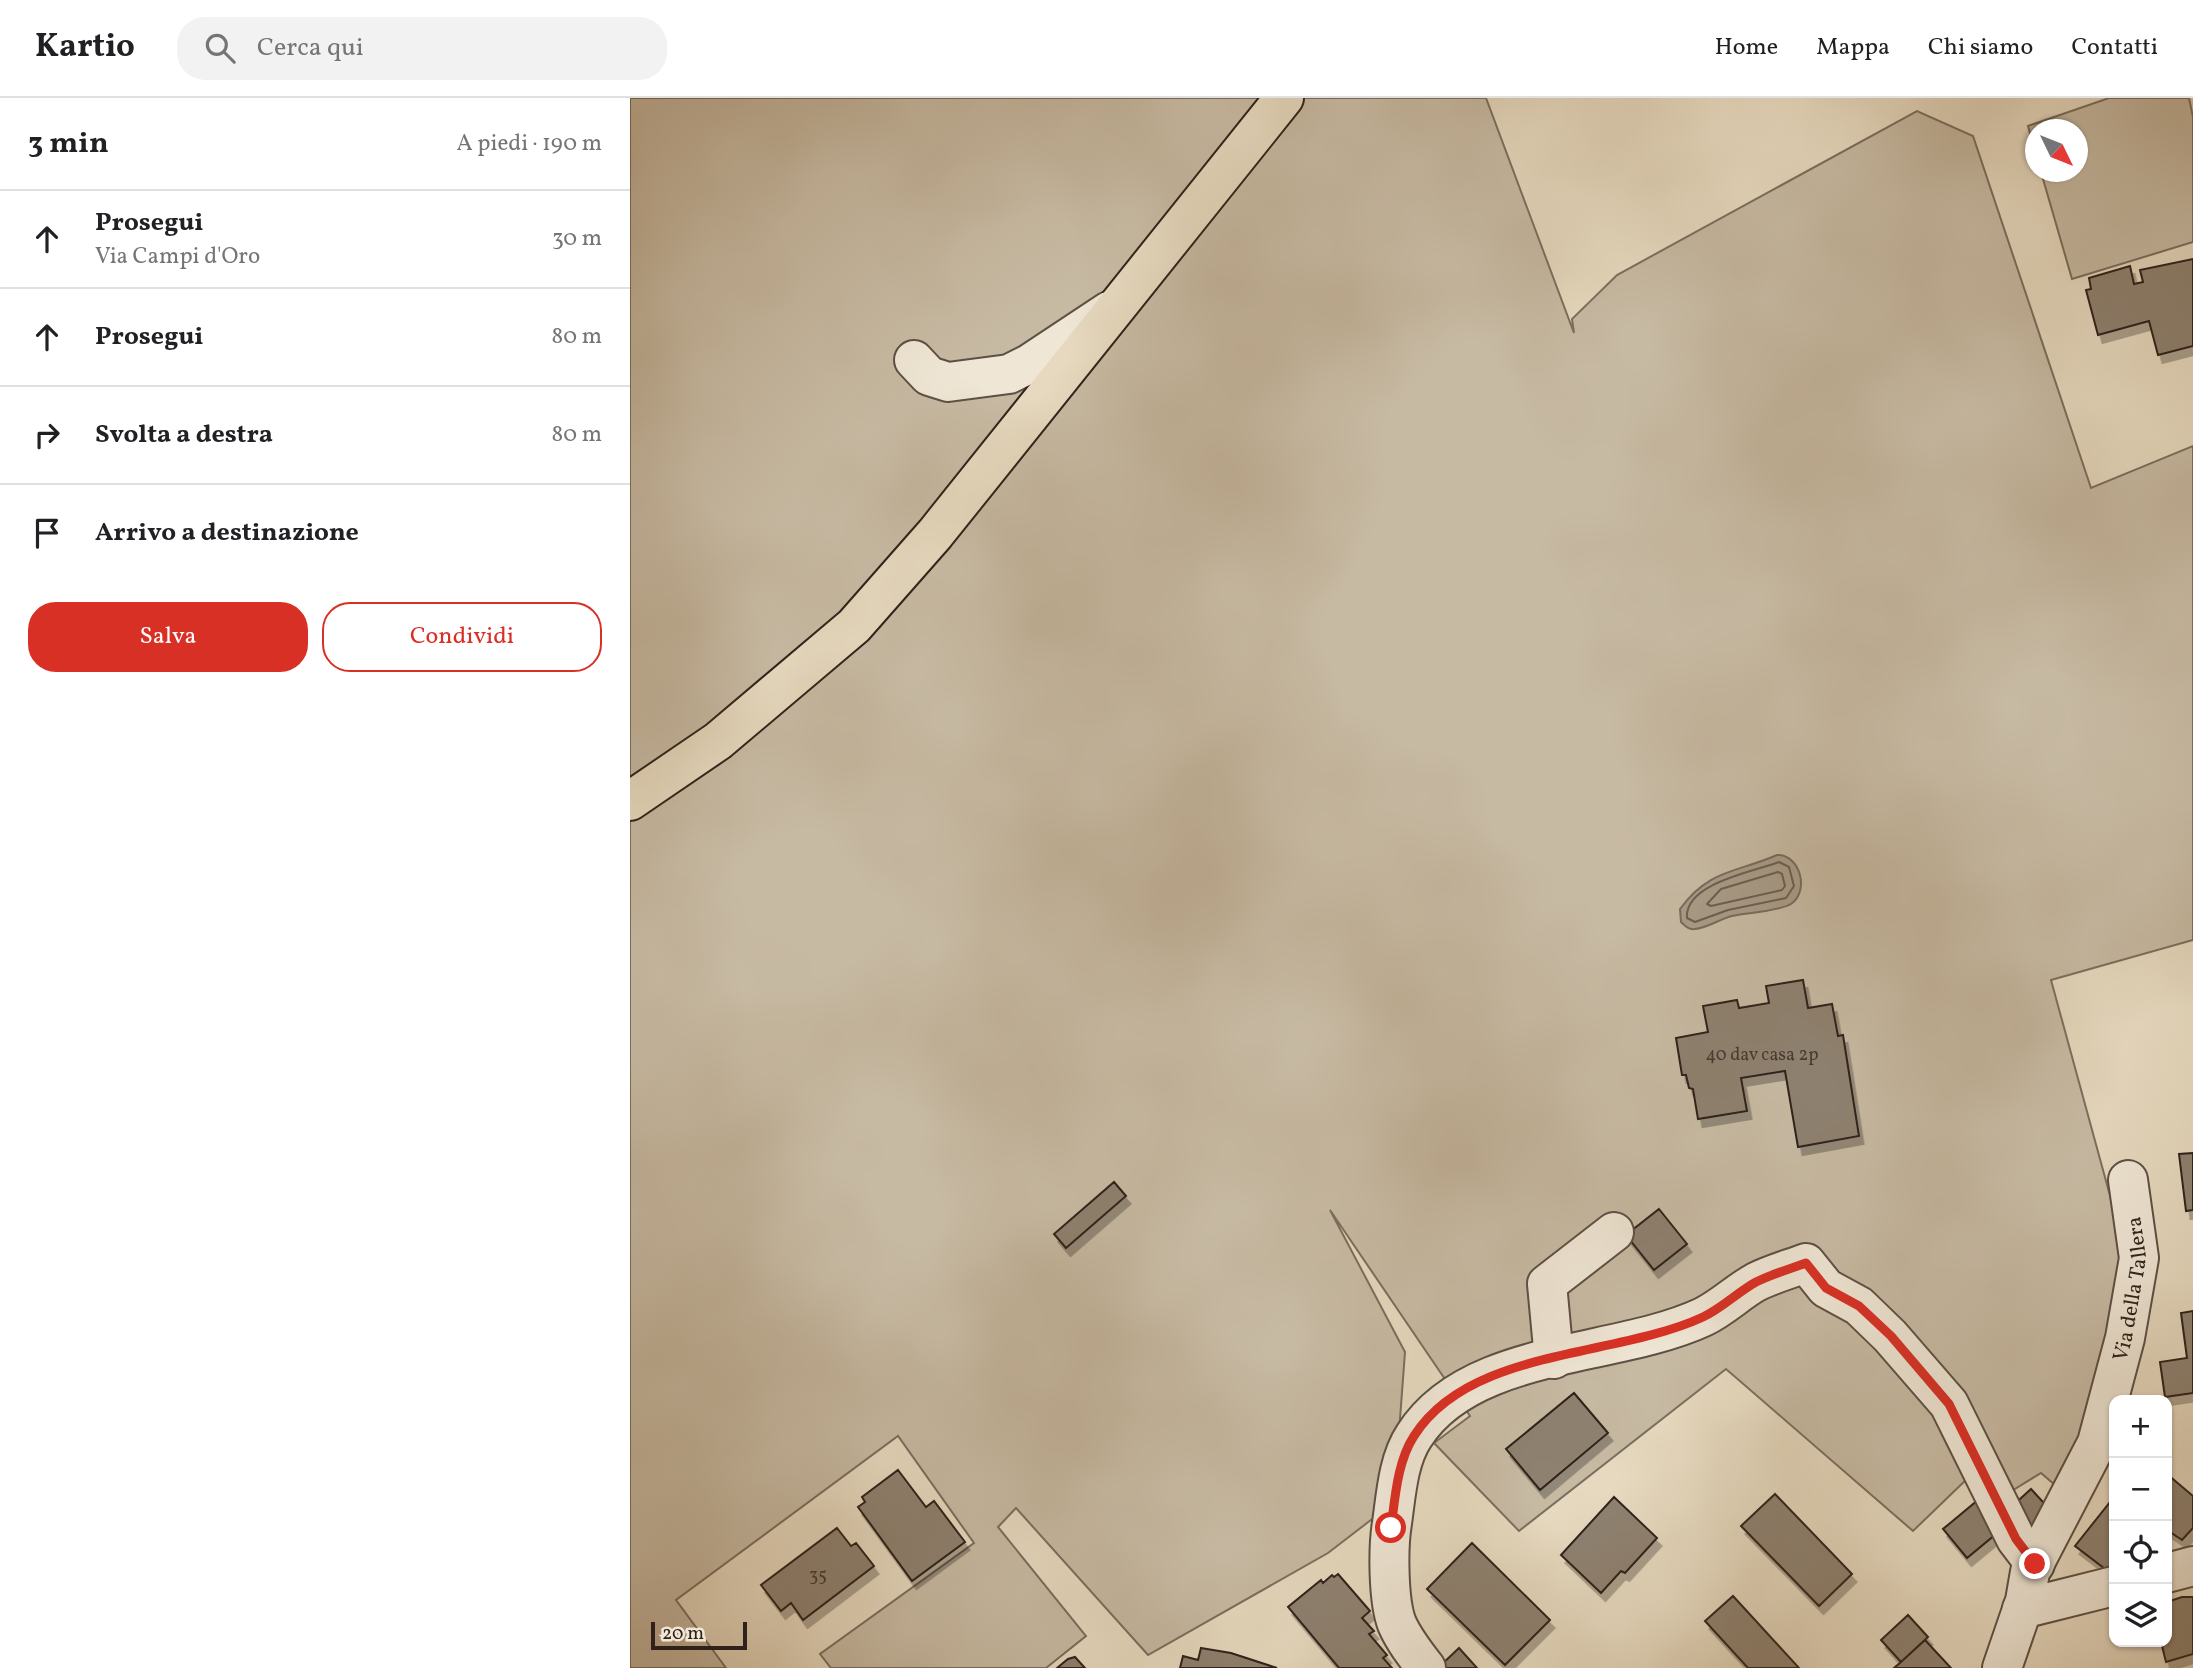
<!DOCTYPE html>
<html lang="it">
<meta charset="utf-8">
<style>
body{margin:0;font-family:Vollkorn,serif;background:#f2f2f2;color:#202124}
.controls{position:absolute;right:21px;bottom:21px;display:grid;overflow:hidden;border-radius:14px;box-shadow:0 2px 5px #0004}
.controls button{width:63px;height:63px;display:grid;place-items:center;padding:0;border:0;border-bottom:2px solid #e0e0e0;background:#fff;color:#202124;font:35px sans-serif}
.compass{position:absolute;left:1395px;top:21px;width:63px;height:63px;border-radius:50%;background:#fff;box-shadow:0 2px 5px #0004;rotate:133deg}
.scale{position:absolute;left:21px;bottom:18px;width:96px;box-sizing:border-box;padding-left:7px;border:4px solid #2f221b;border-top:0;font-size:19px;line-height:24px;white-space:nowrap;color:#2f221b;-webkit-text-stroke:5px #efe6d5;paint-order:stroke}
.stop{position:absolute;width:21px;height:21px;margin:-16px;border:5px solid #d93025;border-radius:50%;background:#fff}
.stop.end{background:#d93025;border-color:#fff;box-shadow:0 2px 7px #0008}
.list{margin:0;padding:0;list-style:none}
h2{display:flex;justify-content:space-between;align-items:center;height:91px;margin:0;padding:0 28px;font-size:30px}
h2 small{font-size:23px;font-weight:400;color:#757577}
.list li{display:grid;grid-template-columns:46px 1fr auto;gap:21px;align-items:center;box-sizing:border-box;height:98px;padding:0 28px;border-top:2px solid #e0e0e0}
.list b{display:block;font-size:26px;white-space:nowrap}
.list p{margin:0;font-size:23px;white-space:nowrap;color:#757577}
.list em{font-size:23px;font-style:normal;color:#757577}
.actions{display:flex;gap:14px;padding:21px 28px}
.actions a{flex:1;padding:16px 0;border:2px solid #d93025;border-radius:28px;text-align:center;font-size:24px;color:#d93025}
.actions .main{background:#d93025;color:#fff}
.icon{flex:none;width:38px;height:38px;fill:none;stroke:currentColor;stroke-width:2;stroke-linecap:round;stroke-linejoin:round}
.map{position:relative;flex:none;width:1563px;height:1570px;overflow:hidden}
header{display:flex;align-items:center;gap:42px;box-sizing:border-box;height:98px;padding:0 35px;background:#fff;border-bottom:2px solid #e0e0e0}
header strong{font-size:33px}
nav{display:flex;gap:38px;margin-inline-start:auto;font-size:24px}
.search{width:490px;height:63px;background:#f2f2f2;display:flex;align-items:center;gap:18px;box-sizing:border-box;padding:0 24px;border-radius:28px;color:#757577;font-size:26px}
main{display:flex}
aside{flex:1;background:#fff}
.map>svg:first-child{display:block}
.green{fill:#c7baa3;stroke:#7b6e5f;stroke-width:2}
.water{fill:#a89b87;stroke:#786b5c;stroke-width:2}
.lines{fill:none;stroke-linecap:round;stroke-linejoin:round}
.shore{stroke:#6c5e51;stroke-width:2}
.building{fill:#8e8170;stroke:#2f221b;stroke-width:2;filter:url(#shadow)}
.minor-casing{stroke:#5d5044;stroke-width:42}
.major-casing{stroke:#2f221b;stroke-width:42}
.minor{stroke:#efe6d5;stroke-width:38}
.major{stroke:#e6d9bf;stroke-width:38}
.route{stroke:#d93025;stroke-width:9}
.labels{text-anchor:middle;stroke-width:5;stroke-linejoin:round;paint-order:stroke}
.number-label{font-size:18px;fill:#473a30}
.street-label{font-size:21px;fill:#2f221b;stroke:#efe6d5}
</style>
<header>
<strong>Kartio</strong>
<div class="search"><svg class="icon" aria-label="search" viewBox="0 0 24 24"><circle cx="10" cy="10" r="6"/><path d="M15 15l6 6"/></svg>Cerca qui</div>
<nav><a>Home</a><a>Mappa</a><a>Chi siamo</a><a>Contatti</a></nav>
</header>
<main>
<aside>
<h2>3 min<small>A piedi · 190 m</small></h2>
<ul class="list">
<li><svg class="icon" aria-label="ahead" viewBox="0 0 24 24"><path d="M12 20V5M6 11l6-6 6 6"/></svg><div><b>Prosegui</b><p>Via Campi d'Oro</p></div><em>30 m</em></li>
<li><svg class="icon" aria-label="ahead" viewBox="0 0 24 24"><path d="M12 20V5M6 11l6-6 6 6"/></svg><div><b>Prosegui</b></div><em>80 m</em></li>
<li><svg class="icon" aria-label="right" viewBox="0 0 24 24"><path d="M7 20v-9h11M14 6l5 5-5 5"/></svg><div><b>Svolta a destra</b></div><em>80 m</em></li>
<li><svg class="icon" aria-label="arrive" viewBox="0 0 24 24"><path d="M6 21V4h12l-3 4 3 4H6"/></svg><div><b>Arrivo a destinazione</b></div></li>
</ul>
<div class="actions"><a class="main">Salva</a><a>Condividi</a></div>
</aside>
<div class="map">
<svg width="1563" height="1570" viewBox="0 0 1563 1570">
<defs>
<filter id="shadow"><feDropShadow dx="4.5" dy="8" stdDeviation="0" flood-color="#0004"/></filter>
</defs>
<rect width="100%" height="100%" fill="#e6d9bf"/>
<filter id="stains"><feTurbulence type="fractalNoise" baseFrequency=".00286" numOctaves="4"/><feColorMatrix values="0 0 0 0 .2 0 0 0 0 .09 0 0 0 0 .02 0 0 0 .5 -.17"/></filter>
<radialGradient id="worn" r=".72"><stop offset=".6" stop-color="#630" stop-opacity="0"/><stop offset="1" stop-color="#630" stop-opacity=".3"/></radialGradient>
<path class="green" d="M0,0H856L944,235L942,221L987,177L1287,13L1343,38L1461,390L1563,348V842L1421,882L1496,1156L1454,1340L1432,1393L1411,1375L1380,1394L1340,1378L1283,1433L1096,1271L889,1433L804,1345L840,1318L700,1112L775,1254L769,1334L750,1415L698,1455L518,1557L386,1410L368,1429L456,1538L416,1570H201L190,1556L344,1445L268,1338L46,1502L96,1570H0Z
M1479,0H1559L1563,19V144L1442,181L1411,74H1448V32H1406L1405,54L1398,28Z"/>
<path class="water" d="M1147,757C1170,756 1180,793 1161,806C1150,813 1116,815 1102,818C1090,821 1077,830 1065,831C1059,832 1055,828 1051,824L1050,811C1079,771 1106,775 1147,757Z"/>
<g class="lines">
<path class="shore" d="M1149,764L1159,769L1164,788L1156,800L1098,812L1065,824L1057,820C1054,785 1126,773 1149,764Z
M1148,774L1152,776L1155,788L1152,792L1081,808L1077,806L1091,791Z"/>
</g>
<path class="building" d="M1563,161V248L1528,257L1519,223L1468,237L1456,192L1461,191L1459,180L1500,168L1504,186L1513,184L1510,172Z
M1173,882L1178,910L1202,906L1208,938L1213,937L1229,1038L1168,1049L1155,973L1111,980L1117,1013L1068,1021L1063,991L1059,990L1056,977H1052L1046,940L1078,934L1073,908L1107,902L1109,910L1139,905L1136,888Z
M1563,1055V1112L1556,1113L1549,1056Z
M484,1084L496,1098L436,1150L424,1136Z
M1029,1111L1057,1146L1024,1172L996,1137Z
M1563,1213V1295L1535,1299L1530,1264L1557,1260L1551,1215Z
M944,1295L978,1335L910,1392L876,1351Z
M268,1372L296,1409L304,1403L335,1444L282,1483L228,1409L235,1404L232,1399Z
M1537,1376L1563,1398V1430L1552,1442L1537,1432Z
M1401,1391L1423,1415L1401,1435L1379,1411Z
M1145,1396L1222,1476L1189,1508L1111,1428Z
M984,1399L1027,1440L995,1475L991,1473L971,1495L931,1457Z
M1484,1399V1477H1483L1445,1448Z
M1348,1402L1372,1431L1337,1460L1313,1431Z
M207,1430L221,1448L226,1445L244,1468L173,1522L161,1505L151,1513L131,1487Z
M842,1445L920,1522L875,1567L797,1491Z
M708,1476L740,1513L732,1520L744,1533L739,1536L757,1557L753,1560L762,1570H709L658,1509L691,1482L693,1485L702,1477L704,1479Z
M1103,1498L1169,1570H1118L1075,1523Z
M1552,1499H1563V1556L1536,1564L1531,1544H1537V1504Z
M1278,1517L1298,1539L1271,1564L1251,1542Z
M1295,1542L1321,1570H1264L1271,1564Z
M571,1550L601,1555L647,1570H550L553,1558L568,1562Z
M829,1550L847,1570H812L810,1568Z
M445,1559L455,1570H427L438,1561Z"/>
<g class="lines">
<defs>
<g id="minor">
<path d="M284,262L299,278L318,284L379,276L399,266L479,213"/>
<path d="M924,1261L917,1186L984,1134"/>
<path d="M1537,1475L1563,1468"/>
<path d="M1392,1511L1484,1488"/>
<path d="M796,1570C785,1556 774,1542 767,1526C758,1503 758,1449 762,1425C766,1397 768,1362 784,1338C840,1250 985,1260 1073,1219C1092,1210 1108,1194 1126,1184C1142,1176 1160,1171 1176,1165L1196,1190L1229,1208L1260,1238L1319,1306L1386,1441L1405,1466"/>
<path id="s1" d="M1372,1570L1395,1503L1400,1474L1467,1345L1495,1240L1509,1160L1498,1082"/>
</g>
<path id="major" d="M0,703L88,643L224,528L305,436L654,0"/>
</defs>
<use href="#minor" class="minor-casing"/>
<use href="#major" class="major-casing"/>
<use href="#minor" class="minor"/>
<use href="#major" class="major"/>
</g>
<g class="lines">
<path class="route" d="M761,1430C765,1401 767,1364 784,1338C840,1250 985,1260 1073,1219C1092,1210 1108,1194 1126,1184C1142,1176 1160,1171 1176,1165L1196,1190L1229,1208L1261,1238L1319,1306L1386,1441L1405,1466"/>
</g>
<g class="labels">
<g class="number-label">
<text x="1132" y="962">40 dav casa 2p</text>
<text x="188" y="1483">35</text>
</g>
<g class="street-label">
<text dy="7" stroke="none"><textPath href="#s1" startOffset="404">Via della Tallera</textPath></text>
</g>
</g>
<rect width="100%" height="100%" filter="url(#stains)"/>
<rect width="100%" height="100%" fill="url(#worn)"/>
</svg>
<div class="controls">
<button>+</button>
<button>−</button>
<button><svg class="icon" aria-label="locate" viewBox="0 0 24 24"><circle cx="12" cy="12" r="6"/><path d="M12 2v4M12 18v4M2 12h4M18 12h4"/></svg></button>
<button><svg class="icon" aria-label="layers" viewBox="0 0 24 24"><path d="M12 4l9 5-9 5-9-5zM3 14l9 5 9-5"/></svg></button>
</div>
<svg class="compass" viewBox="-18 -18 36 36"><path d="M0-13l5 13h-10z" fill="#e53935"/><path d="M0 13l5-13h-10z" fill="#757577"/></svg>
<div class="scale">20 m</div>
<div class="stop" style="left:761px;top:1430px"></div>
<div class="stop end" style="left:1405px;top:1466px"></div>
</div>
</main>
